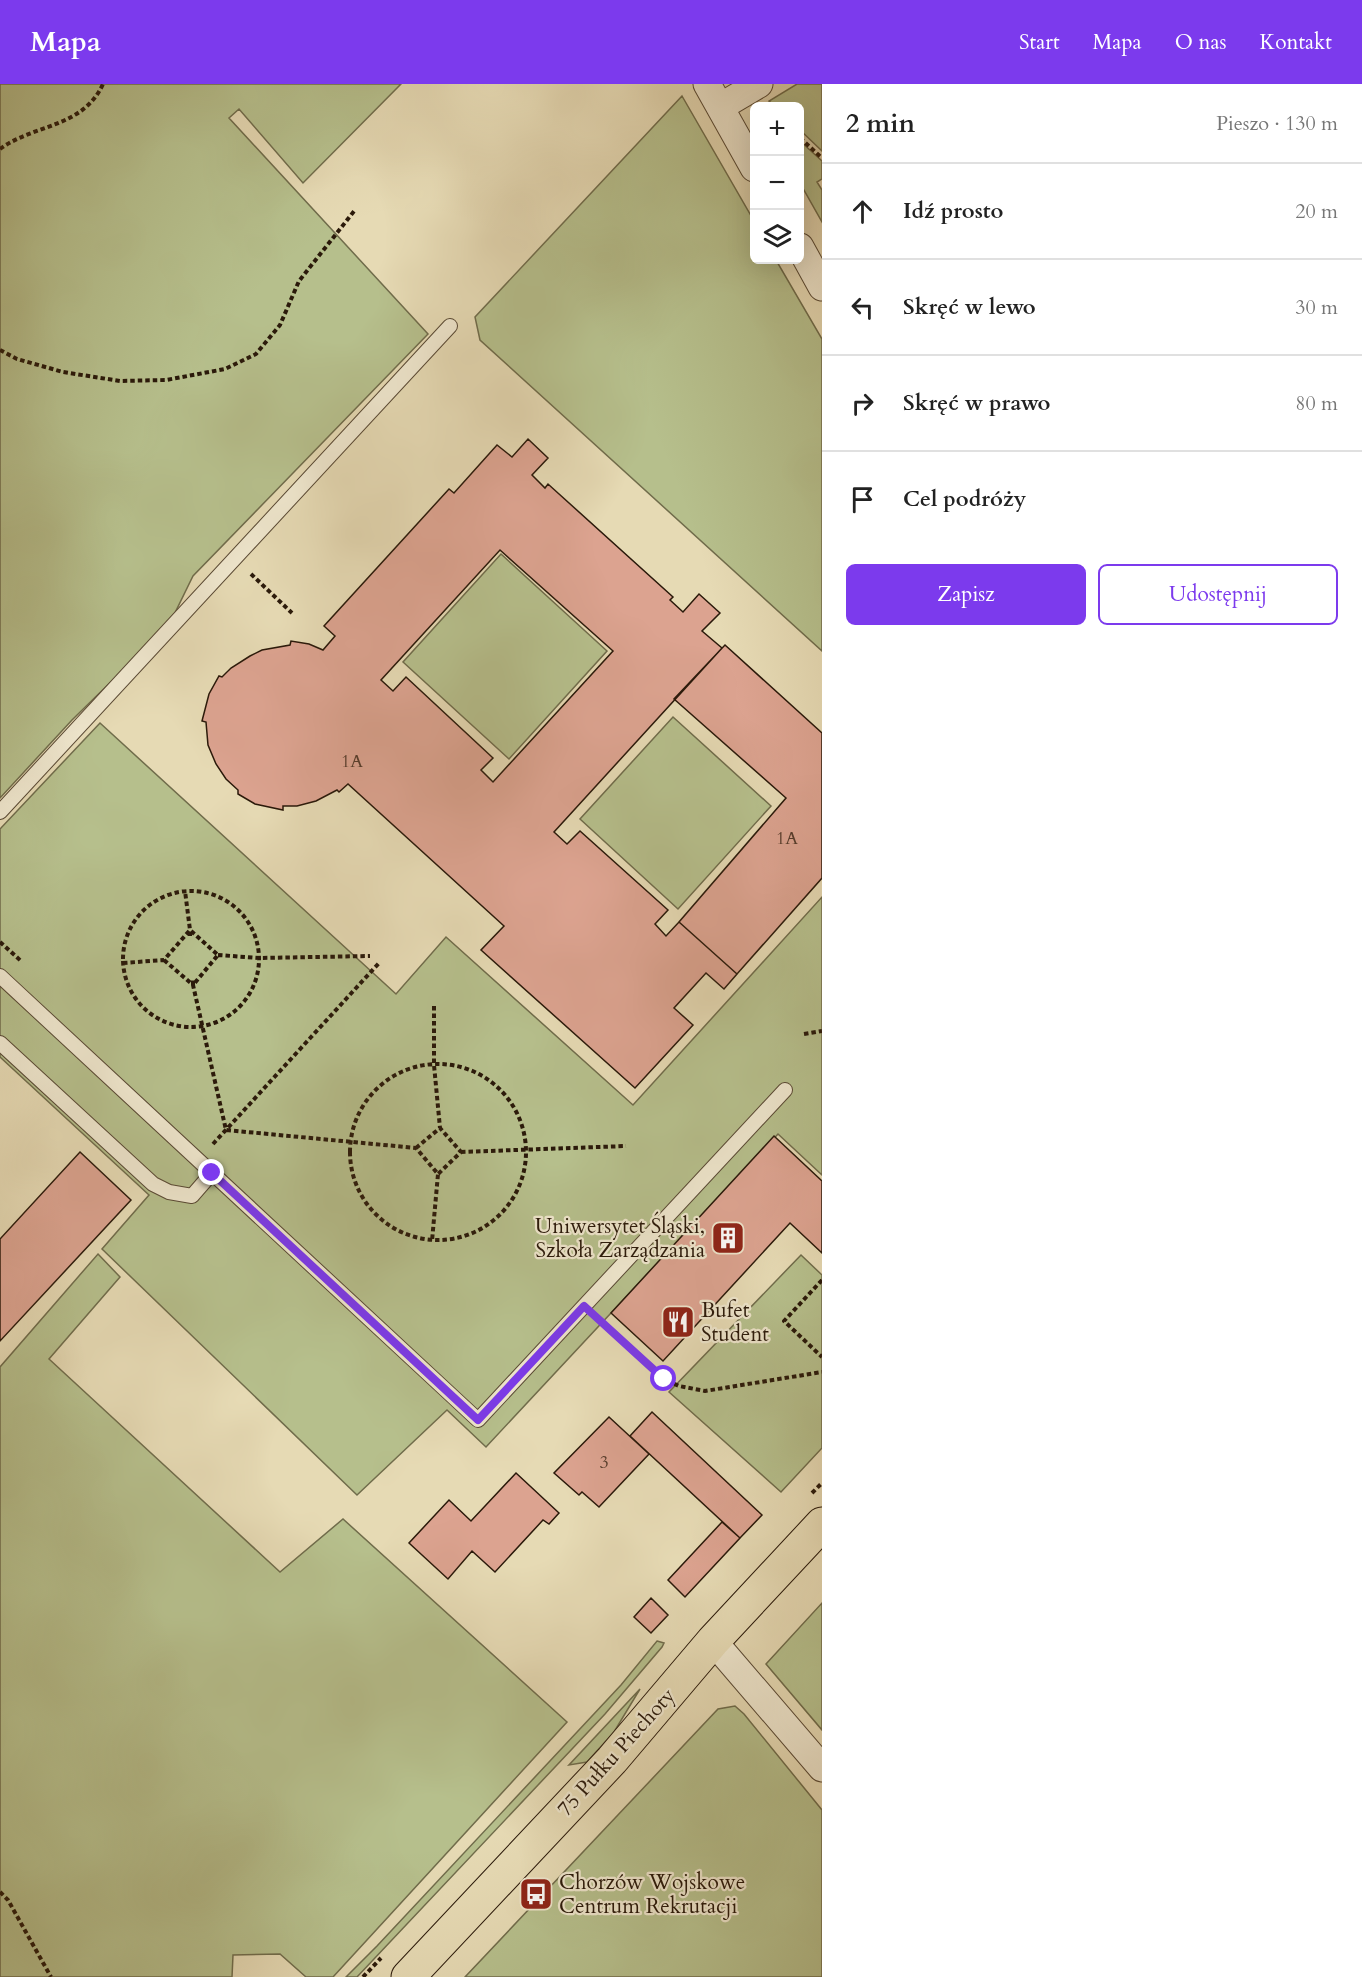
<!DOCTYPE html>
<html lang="pl">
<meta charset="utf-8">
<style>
body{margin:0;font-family:Cardo,serif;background:#f2f2f2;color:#222}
.controls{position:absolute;right:18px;top:18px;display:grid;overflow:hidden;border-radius:9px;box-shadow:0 6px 24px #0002}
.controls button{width:54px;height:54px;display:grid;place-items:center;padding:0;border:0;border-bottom:2px solid #e0e0e0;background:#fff;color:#222;font:30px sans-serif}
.stop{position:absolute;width:18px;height:18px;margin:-14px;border:4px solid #7c3aed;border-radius:50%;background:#fff}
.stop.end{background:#7c3aed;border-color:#fff;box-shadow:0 2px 6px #0008}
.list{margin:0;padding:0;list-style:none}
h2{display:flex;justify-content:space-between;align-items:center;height:78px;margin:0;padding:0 24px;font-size:26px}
h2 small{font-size:20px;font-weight:400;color:#767676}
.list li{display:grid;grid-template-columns:39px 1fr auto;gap:18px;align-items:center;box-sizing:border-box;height:96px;padding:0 24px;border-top:2px solid #e0e0e0}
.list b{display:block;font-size:22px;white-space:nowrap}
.list em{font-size:20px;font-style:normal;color:#767676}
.actions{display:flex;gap:12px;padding:18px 24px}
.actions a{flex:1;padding:14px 0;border:2px solid #7c3aed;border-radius:9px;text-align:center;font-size:21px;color:#7c3aed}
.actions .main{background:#7c3aed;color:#fff}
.icon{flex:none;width:33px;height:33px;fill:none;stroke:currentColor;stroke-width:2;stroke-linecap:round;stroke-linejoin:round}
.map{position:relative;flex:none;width:822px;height:1893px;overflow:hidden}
header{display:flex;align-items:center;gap:36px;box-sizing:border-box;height:84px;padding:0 30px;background:#7c3aed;color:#fff}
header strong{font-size:28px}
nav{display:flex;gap:33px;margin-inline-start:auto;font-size:21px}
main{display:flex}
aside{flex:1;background:#fff}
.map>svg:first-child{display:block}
.green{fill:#b6bf8c;stroke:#706c4b;stroke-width:1.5}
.building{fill:#dca390;stroke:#2a190a;stroke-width:1.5;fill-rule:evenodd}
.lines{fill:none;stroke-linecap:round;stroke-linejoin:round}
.lane-casing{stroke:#594934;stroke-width:16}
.street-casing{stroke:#594934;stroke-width:29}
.primary-casing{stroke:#2a190a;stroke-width:35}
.path{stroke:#2a190a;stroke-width:4;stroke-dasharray:4.5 3;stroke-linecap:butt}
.lane{stroke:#efe7ce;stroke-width:14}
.street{stroke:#efe7ce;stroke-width:27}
.primary{stroke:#e6dab4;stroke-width:33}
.route{stroke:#7c3aed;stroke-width:8}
.labels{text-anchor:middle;stroke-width:4.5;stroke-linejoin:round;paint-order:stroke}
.number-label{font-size:18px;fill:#563c2c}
.poi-label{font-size:21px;fill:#2a190a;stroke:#efe7ce;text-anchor:start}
.street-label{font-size:21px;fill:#2a190a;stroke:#efe7ce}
</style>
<header>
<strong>Mapa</strong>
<nav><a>Start</a><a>Mapa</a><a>O nas</a><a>Kontakt</a></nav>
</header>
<main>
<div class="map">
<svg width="822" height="1893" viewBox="0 0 822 1893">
<rect width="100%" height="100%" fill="#e6dab4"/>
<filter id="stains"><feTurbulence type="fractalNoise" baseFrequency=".00333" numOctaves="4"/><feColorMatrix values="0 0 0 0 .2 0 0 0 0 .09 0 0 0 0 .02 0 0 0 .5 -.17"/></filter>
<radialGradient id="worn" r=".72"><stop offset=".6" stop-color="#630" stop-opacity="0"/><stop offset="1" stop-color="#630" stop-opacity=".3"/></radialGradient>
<path class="green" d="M0,0H401L303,99L239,25L229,34L428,250L193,492L169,541L72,636L0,714Z
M797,0H822V67L800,46V22H775L769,17Z
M682,12L754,137V176H776L822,255V567L480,256L475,233Z
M800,57L822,77V95L817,98L822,106V138L800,99Z
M501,470L607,567L509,675L403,578Z
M673,633L771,722L678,825L580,735Z
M100,639L396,910L446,853L633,1021L822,813V1091L778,1050L486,1363L447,1326L357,1411L102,1165L149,1111L0,973V745Z
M98,1170L120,1193L49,1275L280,1488L343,1435L567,1638L333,1893H306L280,1870L233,1871L232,1893H0V1283Z
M801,1171L822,1191V1364L781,1408L669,1308Z
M822,1519V1646L766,1580Z
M657,1557L664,1559L662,1563L605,1630L357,1893H346L377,1862L621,1601Z
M640,1605L614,1648L587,1678L569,1681Z
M735,1622L744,1630L822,1726V1893H465L718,1625Z"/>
<path class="building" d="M528,355L548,374L532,391L545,404L548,400L673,513L670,516L683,528L699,510L720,529L702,547L722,564L554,748L567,760L580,747L668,826L655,840L666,852L679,838L737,890L724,905L706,889L674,924L693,941L635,1004L481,866L504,842L348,700L339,708L337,706L316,717L297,722H283V726L255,720L238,710V706L226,695L216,680L208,661L206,638L202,637L209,610L219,592L222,593L231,584L250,572L262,566L290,561L291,557L309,560L323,566L335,552L324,542L449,405L454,409L497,361L512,373ZM500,466L613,567L493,698L481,686L493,674L406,593L393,607L381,596Z
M725,561L822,649V794L737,890L679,838L786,714L674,615Z
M774,1052L822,1097V1169L790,1139L663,1277L611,1229Z
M80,1068L131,1116L0,1257V1155Z
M652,1328L762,1431L740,1454L630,1352Z
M609,1333L649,1370L599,1423L582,1408L579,1411L554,1389Z
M516,1389L559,1429L549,1440L543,1436L495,1488L472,1467L448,1495L409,1459L449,1416L471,1437Z
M722,1438L740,1454L685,1513L668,1496Z
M651,1514L668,1531L651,1549L634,1533Z"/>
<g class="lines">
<defs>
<path id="lane" d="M0,728L450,242
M0,892L478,1336L785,1006
M0,959L153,1100L169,1108L192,1112L212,1089"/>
<path id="street" d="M707,0L754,84
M720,23L759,0
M800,163L822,203
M713,1557L822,1684"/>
<path id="primary" d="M408,1893L612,1676L713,1557L822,1440"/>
</defs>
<use href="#lane" class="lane-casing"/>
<use href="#street" class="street-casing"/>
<use href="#primary" class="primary-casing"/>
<path class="path" d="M800,54L822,74
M0,65C34,40 83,44 103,0
M0,266L17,275L63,288L120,297L166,296L225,285L256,270L280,241L299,197L355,126
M251,490L292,529
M123 875a68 68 0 1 1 136 0a68 68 0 1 1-136 0Z
M190,852V846L218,871L193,901V895
M0,858L21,877
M218,871L259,874L370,872
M164,876L193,901L226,1046L416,1064L438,1090L432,1157
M123,879L164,876L190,846L185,807
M434,922V981L440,1044
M804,950L822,947
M350 1068a88 88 0 1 1 176 0a88 88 0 1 1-176 0Z
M213,1060L379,879
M416,1064L440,1044L461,1068L438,1090
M461,1068L626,1062
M822,1196L784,1237L822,1273
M600,1237L664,1295L679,1302L705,1307L822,1288
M812,1409L822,1399
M0,1808L8,1816L51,1893
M363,1893L381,1874"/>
<use href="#lane" class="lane"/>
<use href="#street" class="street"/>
<use href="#primary" class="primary"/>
</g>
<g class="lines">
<path class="route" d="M212,1089L478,1336L584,1222L664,1295"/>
</g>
<defs>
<symbol id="building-square" viewBox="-11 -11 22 22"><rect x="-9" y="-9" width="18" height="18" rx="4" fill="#8f2418" stroke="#efe7ce"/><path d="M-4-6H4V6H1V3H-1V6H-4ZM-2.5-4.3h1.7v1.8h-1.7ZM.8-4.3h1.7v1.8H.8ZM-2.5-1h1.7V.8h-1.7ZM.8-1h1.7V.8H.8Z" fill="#fff"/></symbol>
<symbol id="restaurant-square" viewBox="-11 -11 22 22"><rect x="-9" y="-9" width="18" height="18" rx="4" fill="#8f2418" stroke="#efe7ce"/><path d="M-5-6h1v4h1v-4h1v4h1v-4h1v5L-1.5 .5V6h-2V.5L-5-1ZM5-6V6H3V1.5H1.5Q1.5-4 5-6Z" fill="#fff"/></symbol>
<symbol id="bus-square" viewBox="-11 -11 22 22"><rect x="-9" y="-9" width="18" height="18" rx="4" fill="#8f2418" stroke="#efe7ce"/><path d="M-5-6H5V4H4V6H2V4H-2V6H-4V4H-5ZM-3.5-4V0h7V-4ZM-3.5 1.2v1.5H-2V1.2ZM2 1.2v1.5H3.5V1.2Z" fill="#fff"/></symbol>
</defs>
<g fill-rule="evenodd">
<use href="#building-square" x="709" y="1135" width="38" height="38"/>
<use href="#restaurant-square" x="659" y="1219" width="38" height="38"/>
<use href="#bus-square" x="517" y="1791" width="38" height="38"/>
</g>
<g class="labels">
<g class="number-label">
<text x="352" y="683">1A</text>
<text x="787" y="760">1A</text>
<text x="604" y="1384">3</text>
</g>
<g class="poi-label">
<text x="705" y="1149" text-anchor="end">Uniwersytet Śląski,<tspan x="705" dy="24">Szkoła Zarządzania</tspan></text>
<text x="701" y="1233">Bufet<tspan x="701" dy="24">Student</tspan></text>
<text x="559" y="1805">Chorzów Wojskowe<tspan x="559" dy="24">Centrum Rekrutacji</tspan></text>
</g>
<g class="street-label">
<text transform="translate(616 1668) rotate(-48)" y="7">75 Pułku Piechoty</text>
</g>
</g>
<rect width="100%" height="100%" filter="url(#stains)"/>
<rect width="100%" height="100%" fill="url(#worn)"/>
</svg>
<div class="controls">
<button>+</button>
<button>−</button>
<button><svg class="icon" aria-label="layers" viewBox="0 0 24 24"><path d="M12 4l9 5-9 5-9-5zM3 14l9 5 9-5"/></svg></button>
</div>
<div class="stop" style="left:664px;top:1295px"></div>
<div class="stop end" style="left:212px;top:1089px"></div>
</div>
<aside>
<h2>2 min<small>Pieszo · 130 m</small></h2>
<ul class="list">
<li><svg class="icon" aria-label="ahead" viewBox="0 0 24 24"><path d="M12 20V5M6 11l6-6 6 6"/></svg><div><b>Idź prosto</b></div><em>20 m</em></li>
<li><svg class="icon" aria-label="left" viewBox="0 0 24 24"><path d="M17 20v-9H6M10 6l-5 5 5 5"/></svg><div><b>Skręć w lewo</b></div><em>30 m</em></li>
<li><svg class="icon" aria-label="right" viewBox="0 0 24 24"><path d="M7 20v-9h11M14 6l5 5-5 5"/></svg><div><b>Skręć w prawo</b></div><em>80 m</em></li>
<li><svg class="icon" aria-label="arrive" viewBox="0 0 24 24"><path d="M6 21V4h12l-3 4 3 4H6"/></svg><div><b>Cel podróży</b></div></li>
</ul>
<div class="actions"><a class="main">Zapisz</a><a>Udostępnij</a></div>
</aside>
</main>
